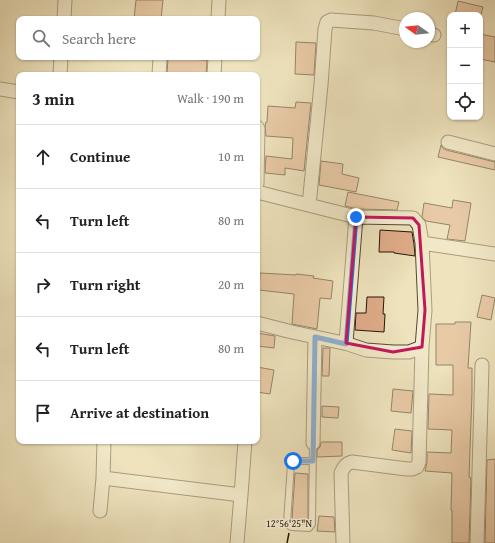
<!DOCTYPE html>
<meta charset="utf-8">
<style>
body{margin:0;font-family:"Gentium Book Plus",serif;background:#f6f6f6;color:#222}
.controls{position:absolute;right:12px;top:12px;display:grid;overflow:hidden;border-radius:8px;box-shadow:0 1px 3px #0004}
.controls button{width:36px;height:36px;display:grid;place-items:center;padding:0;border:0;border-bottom:1px solid #e0e0e0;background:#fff;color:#222;font:20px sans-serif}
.compass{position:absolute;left:399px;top:12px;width:36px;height:36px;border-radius:50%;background:#fff;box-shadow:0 1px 3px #0004;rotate:285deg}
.stop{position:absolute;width:12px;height:12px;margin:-9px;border:3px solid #1a73e8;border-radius:50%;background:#fff}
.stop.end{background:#1a73e8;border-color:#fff;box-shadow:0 1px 4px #0008}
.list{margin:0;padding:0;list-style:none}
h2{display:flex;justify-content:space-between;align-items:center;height:52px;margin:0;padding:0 16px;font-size:17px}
h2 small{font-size:13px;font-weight:400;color:#767676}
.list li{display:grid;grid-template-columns:26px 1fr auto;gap:12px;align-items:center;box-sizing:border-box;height:64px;padding:0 16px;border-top:1px solid #e0e0e0}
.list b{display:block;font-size:15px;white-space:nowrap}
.list em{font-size:13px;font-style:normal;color:#767676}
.icon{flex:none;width:22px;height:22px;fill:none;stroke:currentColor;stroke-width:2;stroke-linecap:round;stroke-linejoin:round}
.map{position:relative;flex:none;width:495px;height:543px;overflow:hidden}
.search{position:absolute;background:#fff;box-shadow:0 1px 3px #0004;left:16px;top:16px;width:244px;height:44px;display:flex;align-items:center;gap:10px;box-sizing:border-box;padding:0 14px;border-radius:8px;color:#767676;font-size:15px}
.panel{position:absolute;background:#fff;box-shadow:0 1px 3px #0004;left:16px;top:72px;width:244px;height:372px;border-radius:8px}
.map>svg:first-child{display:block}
.building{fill:#e0ac8a;stroke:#241504}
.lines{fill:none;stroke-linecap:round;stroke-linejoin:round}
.service-casing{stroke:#564832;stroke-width:8}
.minor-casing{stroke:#564832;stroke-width:15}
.service{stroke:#f4edd4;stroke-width:6}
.minor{stroke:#f4edd4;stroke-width:13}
.route{stroke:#1a73e8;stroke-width:5}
.marked{fill:none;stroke:#c2185b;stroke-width:3;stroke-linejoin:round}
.ticks{fill:none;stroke:#241504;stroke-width:1.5}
.ticks-label{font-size:10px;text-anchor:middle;fill:#241504;stroke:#f4edd4;stroke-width:3;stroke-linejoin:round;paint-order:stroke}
</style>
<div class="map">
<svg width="495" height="543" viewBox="0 0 495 543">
<rect width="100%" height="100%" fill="#eee3bd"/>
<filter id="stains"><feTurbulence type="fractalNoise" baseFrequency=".005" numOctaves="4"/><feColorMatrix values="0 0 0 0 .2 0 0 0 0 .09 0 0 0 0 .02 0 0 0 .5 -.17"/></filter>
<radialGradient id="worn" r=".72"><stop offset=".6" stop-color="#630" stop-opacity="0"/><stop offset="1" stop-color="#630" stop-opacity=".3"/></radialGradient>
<path class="building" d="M136,0H163L161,19H134Z
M458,1L483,7L481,15H455Z
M480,34L495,37V62L480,59Z
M296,42L316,43L314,75L295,74Z
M168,57H186L185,59L207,60L206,75H167Z
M296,102L311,103L304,171L285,168V175L265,173L266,156L292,159L293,138L266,136L265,126L266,122H267L268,106L295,108Z
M441,145L443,148L446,150L495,162V170L438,157Z
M321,161L343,164L342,174L359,178L356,192L319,185Z
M348,192L399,202L397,210L357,209L345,206Z
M453,200L471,203L465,241L447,239L450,225L426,221L422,217L424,203L452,208Z
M380,230L412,232L414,244L415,256L394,253V252H379Z
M260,273L296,275V274L314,276L313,278L333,281L331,299L320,298L317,329L292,324L294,294L259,290Z
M482,295L495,298L491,320L477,317Z
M367,297H384L383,314H385L384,332L355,330L356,313H366Z
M455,322H471L468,368H472V394L469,477H470L471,480L469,543H452V510H451L452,473L425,471L427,462V452L451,453L452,430L428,429L429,394L453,395V365H436V324H455Z
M257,333L275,336L274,348L257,346Z
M323,348H330L329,376H322Z
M257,367L274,370L270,394L257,392Z
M393,389L413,391L411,413L391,411Z
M322,406L339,407L338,418L322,417Z
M395,429L412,431L411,453L392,450Z
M321,442H342V456L317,457V450L320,447Z
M495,459V543H485L487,460Z
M295,473L308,474V521L292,520Z
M319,516L334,517L335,532L317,531Z"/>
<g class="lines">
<defs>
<path id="service" d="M313,461H293L291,464L287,523L288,525L291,527L309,528L312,524L313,443"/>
<path id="minor" d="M64,19L65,0
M218,19L219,0
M429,34L434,35
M60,75L61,57
M159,75L160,58
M214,75L215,57
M0,89L19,92
M257,127L258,129L257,184
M448,142L495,154
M257,192L356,217L413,218L419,225L422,243L425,310L422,347L409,352H393L366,350L348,344L292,332L257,323
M309,205L321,85L325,29L327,22L331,20L374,23L405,29
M422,243L495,254
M346,343L356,217
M313,443L315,337
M103,478L104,441
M100,511L103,478L241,495
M237,543L241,495L245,441
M343,543L341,473C344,467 345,464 352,462L407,469H412L417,467L419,462L422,347
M477,543L482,365"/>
</defs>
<use href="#service" class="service-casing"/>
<use href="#minor" class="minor-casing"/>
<use href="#service" class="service"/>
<use href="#minor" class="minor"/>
</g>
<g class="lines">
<path class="route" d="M293,461H313L315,337L346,344L356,217"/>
</g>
<path d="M0 0H495V543H0ZM356,217L413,218L419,225L425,310L422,347L393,352L346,343Z" fill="#eee3bd" fill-opacity=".55" fill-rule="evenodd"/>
<path class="marked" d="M356,217L413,218L419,225L425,310L422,347L393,352L346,343Z"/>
<path class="ticks" d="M287,543L289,533"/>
<g class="ticks-label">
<text x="289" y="527">12°56'25"N</text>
</g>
<rect width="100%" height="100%" filter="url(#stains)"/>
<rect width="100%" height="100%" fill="url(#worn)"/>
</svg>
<div class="controls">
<button>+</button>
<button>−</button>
<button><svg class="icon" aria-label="locate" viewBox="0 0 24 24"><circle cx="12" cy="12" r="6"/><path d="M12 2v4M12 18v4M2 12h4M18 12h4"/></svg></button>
</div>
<svg class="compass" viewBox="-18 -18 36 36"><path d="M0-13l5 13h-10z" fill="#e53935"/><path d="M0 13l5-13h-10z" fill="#767676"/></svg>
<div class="stop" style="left:293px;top:461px"></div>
<div class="stop end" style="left:356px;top:217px"></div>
<div class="search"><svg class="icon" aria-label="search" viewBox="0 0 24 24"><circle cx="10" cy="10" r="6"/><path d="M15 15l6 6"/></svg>Search here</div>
<section class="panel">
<h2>3 min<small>Walk · 190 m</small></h2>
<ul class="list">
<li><svg class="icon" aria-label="ahead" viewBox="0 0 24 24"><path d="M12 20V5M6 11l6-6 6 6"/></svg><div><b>Continue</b></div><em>10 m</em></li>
<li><svg class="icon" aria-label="left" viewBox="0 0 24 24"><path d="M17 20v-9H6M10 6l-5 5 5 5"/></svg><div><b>Turn left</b></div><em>80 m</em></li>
<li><svg class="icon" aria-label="right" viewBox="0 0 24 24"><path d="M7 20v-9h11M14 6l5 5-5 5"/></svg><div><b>Turn right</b></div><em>20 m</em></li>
<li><svg class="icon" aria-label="left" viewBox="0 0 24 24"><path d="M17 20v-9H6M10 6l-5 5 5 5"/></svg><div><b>Turn left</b></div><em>80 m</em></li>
<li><svg class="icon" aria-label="arrive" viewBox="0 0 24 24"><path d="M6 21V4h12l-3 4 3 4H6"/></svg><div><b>Arrive at destination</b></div></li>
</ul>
</section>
</div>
